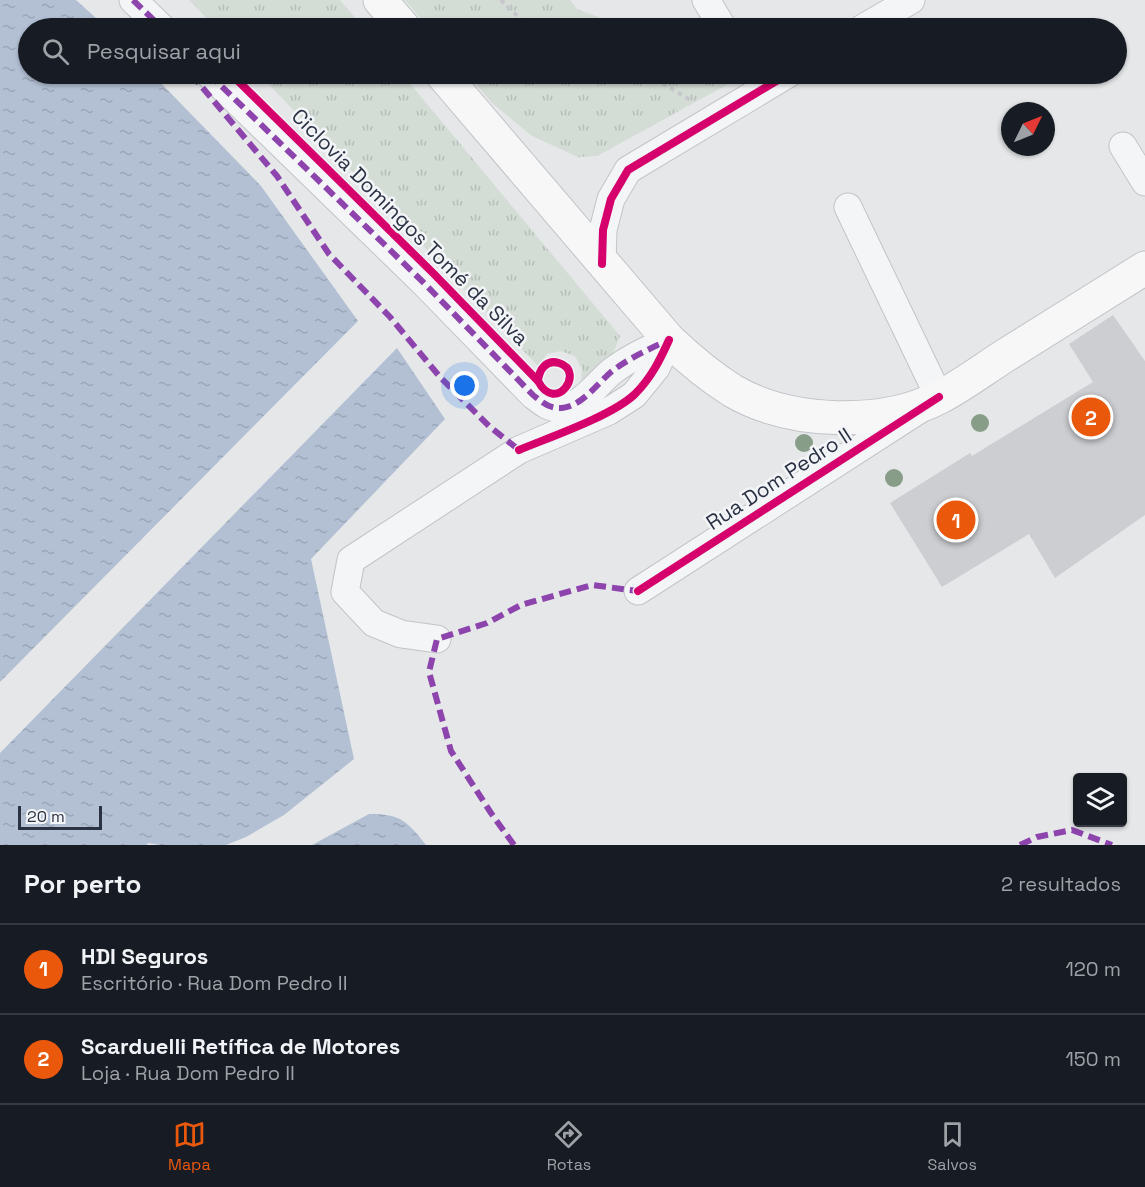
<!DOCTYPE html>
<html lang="pt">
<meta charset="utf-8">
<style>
body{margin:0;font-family:"Space Grotesk",sans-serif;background:#242831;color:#f1f3f6}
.controls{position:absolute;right:18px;bottom:18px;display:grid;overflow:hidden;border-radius:6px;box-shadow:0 2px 4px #0004}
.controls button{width:54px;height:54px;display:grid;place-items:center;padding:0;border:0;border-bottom:2px solid #363941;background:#171b24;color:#f1f3f6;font:30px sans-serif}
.compass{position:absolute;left:1001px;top:102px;width:54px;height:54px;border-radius:50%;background:#171b24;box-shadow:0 2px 4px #0004;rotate:47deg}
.scale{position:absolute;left:18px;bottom:15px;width:84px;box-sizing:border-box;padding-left:6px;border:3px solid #2a3244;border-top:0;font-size:16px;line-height:21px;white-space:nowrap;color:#2a3244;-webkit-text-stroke:4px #f3f5f8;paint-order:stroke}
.you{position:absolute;left:465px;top:386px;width:21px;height:21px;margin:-15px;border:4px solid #fff;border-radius:50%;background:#1a73e8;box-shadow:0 0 0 9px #1a73e833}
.badge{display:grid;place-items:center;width:39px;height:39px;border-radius:50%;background:#ea580c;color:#fff;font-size:20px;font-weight:700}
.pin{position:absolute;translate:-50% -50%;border:3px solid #fff;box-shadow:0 2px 6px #0006}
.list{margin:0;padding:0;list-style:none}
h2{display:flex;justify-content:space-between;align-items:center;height:78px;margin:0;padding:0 24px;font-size:26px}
h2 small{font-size:20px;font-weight:400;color:#9ea1a6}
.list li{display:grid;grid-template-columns:39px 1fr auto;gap:18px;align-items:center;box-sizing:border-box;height:90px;padding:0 24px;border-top:2px solid #363941}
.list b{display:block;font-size:22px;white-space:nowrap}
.list p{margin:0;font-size:20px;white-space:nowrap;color:#9ea1a6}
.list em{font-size:20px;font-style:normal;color:#9ea1a6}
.icon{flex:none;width:33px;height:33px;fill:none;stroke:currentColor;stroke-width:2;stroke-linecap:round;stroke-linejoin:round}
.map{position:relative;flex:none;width:1145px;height:845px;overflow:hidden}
.search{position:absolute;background:#171b24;box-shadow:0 2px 4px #0004;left:18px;right:18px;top:18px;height:66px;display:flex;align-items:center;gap:15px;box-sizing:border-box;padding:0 21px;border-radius:33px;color:#9ea1a6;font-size:22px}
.sheet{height:258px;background:#171b24}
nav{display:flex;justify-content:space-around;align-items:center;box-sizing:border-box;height:84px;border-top:2px solid #363941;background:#171b24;font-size:16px;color:#9ea1a6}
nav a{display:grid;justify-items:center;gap:3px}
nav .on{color:#ea580c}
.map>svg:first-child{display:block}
.grass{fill:url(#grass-tufts)}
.water{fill:url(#water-ripples)}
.building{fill:#ccced1}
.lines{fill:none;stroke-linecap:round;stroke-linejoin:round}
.minor-casing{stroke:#c2c4c7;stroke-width:29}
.major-casing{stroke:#c1c3c7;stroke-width:35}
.path{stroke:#c6c8cc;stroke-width:4;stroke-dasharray:4.5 4.5;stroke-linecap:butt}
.minor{stroke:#f4f5f6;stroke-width:27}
.major{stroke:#f7f7f8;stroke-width:33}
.quiet{stroke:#8e44ad;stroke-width:6;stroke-dasharray:12 6;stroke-linecap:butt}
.cycleway-casing{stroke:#f3f5f8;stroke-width:11}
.cycleway{stroke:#d6006c;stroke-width:8}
.tree{fill:#889d88}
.labels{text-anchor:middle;stroke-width:5;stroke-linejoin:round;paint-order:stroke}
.street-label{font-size:21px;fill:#2a3244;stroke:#f3f5f8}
</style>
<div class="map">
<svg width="1145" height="845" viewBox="0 0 1145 845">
<defs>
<pattern id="grass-tufts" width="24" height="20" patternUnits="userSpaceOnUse" patternTransform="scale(1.5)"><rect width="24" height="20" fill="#d4ddd5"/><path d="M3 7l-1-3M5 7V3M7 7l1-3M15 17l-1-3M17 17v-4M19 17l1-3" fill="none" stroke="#b6beb8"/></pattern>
<pattern id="water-ripples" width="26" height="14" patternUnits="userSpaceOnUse" patternTransform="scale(1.5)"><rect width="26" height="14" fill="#b3c0d4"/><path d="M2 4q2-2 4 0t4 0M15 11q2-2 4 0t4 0" fill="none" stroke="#9aa5b7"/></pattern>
</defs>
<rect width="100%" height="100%" fill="#e5e7e9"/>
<path class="grass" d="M189,0H340L364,28H216Z
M405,0H570L577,9L627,28L684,18L704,26L706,28H429Z
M259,74H402L620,336L612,356L581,383L582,369L575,356L561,351L547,354L538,366Z
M467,74H738L741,77L597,156L578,157L532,136L492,103Z"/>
<path class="water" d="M0,0H76L107,28H28V74H152L261,186L358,321L0,682Z
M397,348L445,419L311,559L354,759L284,815L246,837L226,845H159L148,843L147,845H0V753Z
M369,814C401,814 407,821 426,845H312Z"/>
<path class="building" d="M1113,315L1145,361V515L1055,578L1029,534L942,587L890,503L970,453L972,456L1093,382L1069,344Z"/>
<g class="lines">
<defs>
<path id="minor" d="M133,0L162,28
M706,0L723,28
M863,28L911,0
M209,74L424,283L533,395C542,402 549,409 562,408C582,406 597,384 611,372C629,358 649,349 669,340
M1123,146L1145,182
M602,264L603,230L611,199L628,170L788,74
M638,591L939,397L848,207
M437,639L401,634L374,623L345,592L351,560L519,450L609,411L634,395L656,368L669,340"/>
<path id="major" d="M380,0L404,28
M442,74L669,340C689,359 709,376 733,391C790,424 882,427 940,397C963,385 984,369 1006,355C1052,326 1099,297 1145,268"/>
</defs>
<use href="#minor" class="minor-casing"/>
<use href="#major" class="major-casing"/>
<path class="path" d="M501,0L530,28
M647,74L692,101"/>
<use href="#minor" class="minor"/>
<use href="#major" class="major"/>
<path class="quiet" d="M133,0L162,28
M191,74L277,176L329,254L390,317L440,377L489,426L519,450
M209,74L424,283L533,395C542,402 549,409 562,408C582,406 597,384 611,372C629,358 649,349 669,340
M514,845L491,813L451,751L429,672L437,639L487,623L521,605L592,585L638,591
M1020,845L1037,837L1072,830L1112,845"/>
<defs>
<path id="cycleway" d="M231,74L434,274L538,381C556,415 586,371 559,363C546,359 539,370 538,381
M602,264L603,230L611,199L628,170L788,74
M519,450C550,437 612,416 635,394C651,378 660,360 669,340
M638,591L939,397"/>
</defs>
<use href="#cycleway" class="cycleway-casing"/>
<use href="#cycleway" class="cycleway"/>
</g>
<g class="tree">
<circle cx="980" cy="423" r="9"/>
<circle cx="804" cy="443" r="9"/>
<circle cx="894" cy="478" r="9"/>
</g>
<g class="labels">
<g class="street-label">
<text transform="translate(410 227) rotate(45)" y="7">Ciclovia Domingos Tomé da Silva</text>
<text transform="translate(779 479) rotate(-33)" y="7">Rua Dom Pedro II</text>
</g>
</g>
</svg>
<div class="controls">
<button><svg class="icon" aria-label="layers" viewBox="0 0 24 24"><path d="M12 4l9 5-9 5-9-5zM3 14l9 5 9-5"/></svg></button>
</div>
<svg class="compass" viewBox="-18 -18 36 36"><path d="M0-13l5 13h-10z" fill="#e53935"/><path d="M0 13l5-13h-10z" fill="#9ea1a6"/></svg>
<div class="scale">20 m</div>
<div class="you"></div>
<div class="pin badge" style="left:956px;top:520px">1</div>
<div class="pin badge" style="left:1091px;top:417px">2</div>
<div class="search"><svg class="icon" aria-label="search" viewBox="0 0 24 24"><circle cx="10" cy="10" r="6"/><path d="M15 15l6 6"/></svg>Pesquisar aqui</div>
</div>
<section class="sheet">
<h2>Por perto<small>2 resultados</small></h2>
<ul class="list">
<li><span class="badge">1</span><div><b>HDI Seguros</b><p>Escritório · Rua Dom Pedro II</p></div><em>120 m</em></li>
<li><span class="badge">2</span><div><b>Scarduelli Retífica de Motores</b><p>Loja · Rua Dom Pedro II</p></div><em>150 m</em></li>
</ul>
</section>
<nav>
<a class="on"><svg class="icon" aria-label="map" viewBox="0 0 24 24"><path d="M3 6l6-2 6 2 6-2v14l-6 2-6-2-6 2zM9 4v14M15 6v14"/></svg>Mapa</a>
<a><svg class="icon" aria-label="directions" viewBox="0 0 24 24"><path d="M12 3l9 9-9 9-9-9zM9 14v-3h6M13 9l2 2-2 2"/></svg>Rotas</a>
<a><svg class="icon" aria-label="saved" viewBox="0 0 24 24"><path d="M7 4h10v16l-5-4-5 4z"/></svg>Salvos</a>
</nav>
